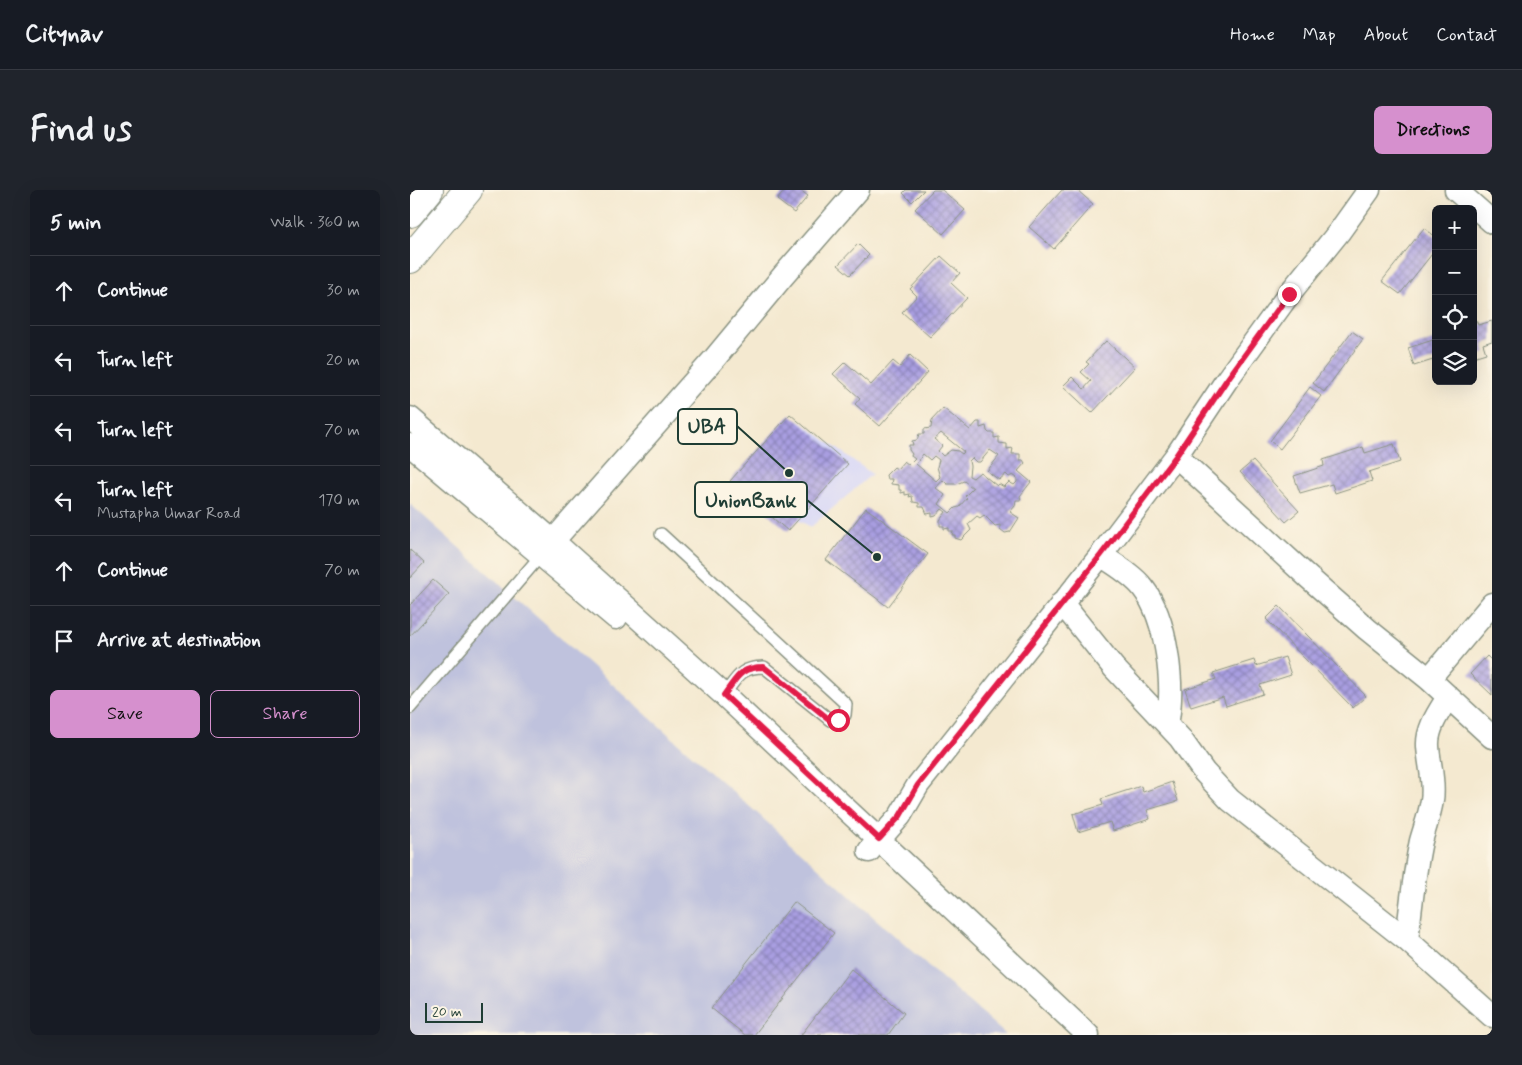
<!DOCTYPE html>
<meta charset="utf-8">
<style>
body{margin:0;font-family:Mynerve,sans-serif;background:#20242c;color:#f1f3f6}
.controls{position:absolute;right:15px;top:15px;display:grid;overflow:hidden;border-radius:8px;box-shadow:0 5px 20px #0002}
.controls button{width:45px;height:45px;display:grid;place-items:center;padding:0;border:0;border-bottom:1px solid #363941;background:#171b24;color:#f1f3f6;font:25px sans-serif}
.scale{position:absolute;left:15px;bottom:12px;width:58px;box-sizing:border-box;padding-left:5px;border:2px solid #1f3d34;border-top:0;font-size:14px;line-height:18px;white-space:nowrap;color:#1f3d34;-webkit-text-stroke:4px #fcf5e5;paint-order:stroke}
.stop{position:absolute;width:15px;height:15px;margin:-11px;border:4px solid #e11d48;border-radius:50%;background:#fff}
.stop.end{background:#e11d48;border-color:#fff;box-shadow:0 1px 5px #0008}
.list{margin:0;padding:0;list-style:none}
h2{display:flex;justify-content:space-between;align-items:center;height:65px;margin:0;padding:0 20px;font-size:21px}
h2 small{font-size:16px;font-weight:400;color:#9ea1a6}
.list li{display:grid;grid-template-columns:32px 1fr auto;gap:15px;align-items:center;box-sizing:border-box;height:70px;padding:0 20px;border-top:1px solid #363941}
.list b{display:block;font-size:19px;white-space:nowrap}
.list p{margin:0;font-size:16px;white-space:nowrap;color:#9ea1a6}
.list em{font-size:16px;font-style:normal;color:#9ea1a6}
.actions{display:flex;gap:10px;padding:15px 20px}
.actions a{flex:1;padding:11px 0;border:1px solid #d690ce;border-radius:8px;text-align:center;font-size:18px;color:#d690ce}
.actions .main{background:#d690ce;color:#111}
.icon{flex:none;width:28px;height:28px;fill:none;stroke:currentColor;stroke-width:2;stroke-linecap:round;stroke-linejoin:round}
.map{position:relative;flex:none;width:1082px;height:845px;overflow:hidden;border-radius:8px}
header{display:flex;align-items:center;gap:30px;box-sizing:border-box;height:70px;padding:0 25px;background:#171b24;border-bottom:1px solid #363941}
header strong{font-size:24px}
nav{display:flex;gap:28px;margin-inline-start:auto;font-size:18px}
.intro{display:flex;align-items:center;justify-content:space-between;box-sizing:border-box;height:120px;padding:0 30px}
h1{margin:0;font-size:35px}
.button{padding:12px 22px;border-radius:8px;background:#d690ce;color:#111;font-size:18px;font-weight:700}
main{display:flex;gap:30px;padding:0 30px}
aside{flex:1;background:#171b24;border-radius:8px;box-shadow:0 5px 20px #0002}
.map>svg:first-child{display:block}
.built{fill:#d7d7f8}
.industrial{fill:#bfc2dd}
.building{fill:url(#building-cross-hatch);fill-rule:evenodd}
.lines{fill:none;stroke-linecap:round;stroke-linejoin:round}
.service-casing{stroke:#8a9382;stroke-width:14}
.minor-casing{stroke:#8a9382;stroke-width:25}
.primary-casing{stroke:#8a9382;stroke-width:30}
.service{stroke:#fff;stroke-width:11}
.minor{stroke:#fff;stroke-width:22}
.primary{stroke:#fff;stroke-width:28}
.route{stroke:#e11d48;stroke-width:6}
.leader{fill:none;stroke:#1f3d34;stroke-width:2}
.callout-dot{fill:#1f3d34;stroke:#fcf5e5;stroke-width:2}
.callout{fill:#fcf5e5;stroke:#1f3d34;stroke-width:2}
.callout-label{font-size:20px;text-anchor:middle;font-weight:bold;fill:#1f3d34}
</style>
<header>
<strong>Citynav</strong>
<nav><a>Home</a><a>Map</a><a>About</a><a>Contact</a></nav>
</header>
<div class="intro"><h1>Find us</h1><a class="button">Directions</a></div>
<main>
<aside>
<h2>5 min<small>Walk · 360 m</small></h2>
<ul class="list">
<li><svg class="icon" aria-label="ahead" viewBox="0 0 24 24"><path d="M12 20V5M6 11l6-6 6 6"/></svg><div><b>Continue</b></div><em>30 m</em></li>
<li><svg class="icon" aria-label="left" viewBox="0 0 24 24"><path d="M17 20v-9H6M10 6l-5 5 5 5"/></svg><div><b>Turn left</b></div><em>20 m</em></li>
<li><svg class="icon" aria-label="left" viewBox="0 0 24 24"><path d="M17 20v-9H6M10 6l-5 5 5 5"/></svg><div><b>Turn left</b></div><em>70 m</em></li>
<li><svg class="icon" aria-label="left" viewBox="0 0 24 24"><path d="M17 20v-9H6M10 6l-5 5 5 5"/></svg><div><b>Turn left</b><p>Mustapha Umar Road</p></div><em>170 m</em></li>
<li><svg class="icon" aria-label="ahead" viewBox="0 0 24 24"><path d="M12 20V5M6 11l6-6 6 6"/></svg><div><b>Continue</b></div><em>70 m</em></li>
<li><svg class="icon" aria-label="arrive" viewBox="0 0 24 24"><path d="M6 21V4h12l-3 4 3 4H6"/></svg><div><b>Arrive at destination</b></div></li>
</ul>
<div class="actions"><a class="main">Save</a><a>Share</a></div>
</aside>
<div class="map">
<svg width="1082" height="845" viewBox="0 0 1082 845">
<defs>
<pattern id="building-cross-hatch" width="8" height="8" patternUnits="userSpaceOnUse" patternTransform="scale(1.25)"><rect width="8" height="8" fill="#a99ee1"/><path d="M0 0l8 8M0 8l8-8" fill="none" stroke="#8982b7"/></pattern>
</defs>
<rect width="100%" height="100%" fill="#fcf5e5"/>
<filter id="ink" filterUnits="userSpaceOnUse"><feTurbulence type="fractalNoise" baseFrequency=".02" numOctaves="2"/><feDisplacementMap in="SourceGraphic" scale="10" xChannelSelector="R" yChannelSelector="G"/><feConvolveMatrix kernelMatrix="1 2 1 2 8 2 1 2 1" color-interpolation-filters="sRGB"/></filter>
<filter id="wash" filterUnits="userSpaceOnUse"><feTurbulence type="fractalNoise" baseFrequency=".0096" numOctaves="4" result="noise"/><feDisplacementMap in="SourceGraphic" scale="20" xChannelSelector="R" yChannelSelector="G"/><feGaussianBlur stdDeviation="1.12" result="paint"/><feColorMatrix in="noise" values="0 0 0 0 0 0 0 0 0 0 0 0 0 0 0 0 0 1.4 0 .05"/><feComposite in="paint" operator="in"/></filter>
<g filter="url(#wash)">
<rect width="100%" height="100%" fill="#f4e9d0"/>
<path class="built" d="M388,230L462,284L401,337L326,297Z"/>
<path class="industrial" d="M0,314L596,845H0Z"/>
<g id="blocks">
<path class="building" d="M375,0H390L398,6L384,23L367,10Z
M496,0H514L502,12L493,3Z
M523,0H532L555,20L533,44L505,19Z
M652,0H667L683,14L644,59L619,37Z
M1014,38L1026,47V59L990,104L972,91Z
M448,54L459,65L440,85L428,75Z
M531,66L550,83L541,93L557,108L520,147L492,122L507,106L500,99Z
M1066,130L1068,135L1082,131V151L1073,154L1076,163L1063,167V131Z
M942,141L953,149L914,202L903,193Z
M1026,149V169L1004,176L998,158Z
M696,151L725,177L682,223L653,196L662,187L674,199L681,191L671,182L679,174L676,172Z
M500,165L518,182L470,236L445,214L450,208L423,184L435,172L461,195L483,171L490,177Z
M900,197L911,206L870,259L860,251Z
M533,218L560,240L567,232H570V238L576,236L577,241L579,243H584V248L589,247V253L597,254V259L603,258L602,264H610V270H613L615,273L608,281L621,292L610,306L611,310H606L605,316L600,322L609,328L600,342L595,343L590,339V335L585,336L574,325L570,328L567,326L558,334L561,340L551,350L545,348V345H542L543,341H539V338L534,339V336H530V330L536,322L532,319L526,326L522,327V323L517,324L514,317H509V313L503,312L502,306L499,307L500,304L495,305V302L491,303V300H489V295L481,294L482,289H477L476,285L484,277L487,279L494,271L499,275L505,269L501,266L502,264L499,260V255H503L502,251L507,250L509,244H514V239L521,238L522,230ZM531,243L554,262L552,264L548,261L541,260L533,266L528,261L532,256L524,249ZM580,260L589,266L577,281L589,290L596,284L599,287L603,285L607,288V292L604,295L599,292L594,297L589,294L587,296L570,282L563,288L559,286L560,276L559,271L562,268L566,272H570ZM513,264L520,270L524,266L529,270L527,277L530,287L526,291L506,274ZM533,290L537,294H546L554,291L563,298L555,306L557,308L549,317L545,318L540,323L529,314L535,305L526,298Z
M380,224L438,274L378,341L320,291Z
M984,254L990,272L959,282L962,291L925,303L922,294L890,303L884,286L914,276L913,270L953,257L955,263Z
M843,271L889,321L876,332L830,282Z
M456,318L518,364L478,417L416,370Z
M0,360L14,373L0,388Z
M23,390L39,404L0,446V415Z
M869,416L956,506L943,518L856,429Z
M1077,466L1082,471V505L1060,484Z
M875,467L881,485L850,495L853,504L816,516L813,507L781,517L775,499L806,489L803,483L844,470L846,476Z
M762,592L768,611L737,620L740,629L703,641L700,632L668,642L663,624L693,615L691,609L731,596L733,602Z
M384,712L424,743L344,845H335L301,818Z
M441,779L494,823L478,845H391Z"/>
</g>
</g>
<g filter="url(#ink)">
<use href="#blocks" fill-opacity="0" stroke="#8a9382" stroke-width="1"/>
<g class="lines">
<defs>
<path id="service" d="M251,344L436,514L435,525L427,530H420L354,477C330,477 327,488 314,505
M0,518L132,364"/>
<path id="minor" d="M1046,0L1082,32
M0,228L143,351L314,505L678,845
M0,255L206,428
M766,266L898,387L957,439L1019,489L1082,547
M143,351L305,168L373,86L448,0
M691,365C705,375 722,384 733,398C757,429 765,496 757,534
M652,413L704,478L770,548L794,582L820,610L997,750L1082,826
M1019,489L1082,414
M459,661L490,626L508,595L691,365L766,266L816,191L879,104L929,42L959,0
M997,750C1001,717 1004,683 1011,651C1015,637 1020,624 1022,610C1025,592 1019,574 1018,556C1017,538 1029,522 1038,507"/>
<path id="primary" d="M0,23L19,0
M0,69L58,0"/>
</defs>
<use href="#service" class="service-casing"/>
<use href="#minor" class="minor-casing"/>
<use href="#primary" class="primary-casing"/>
<use href="#service" class="service"/>
<use href="#minor" class="minor"/>
<use href="#primary" class="primary"/>
</g>
</g>
<g class="lines" filter="url(#ink)">
<path class="route" d="M428,530H420L354,477C329,477 327,488 314,505L469,649L490,626L508,595L691,365L766,266L816,191L879,104"/>
</g>
<path class="leader" d="M379 283L327 236M467 367L397 310"/>
<g class="callout-dot">
<circle cx="379" cy="283" r="5"/>
<circle cx="467" cy="367" r="5"/>
</g>
<g class="callout">
<rect x="268" y="219" width="59" height="35" rx="5"/>
<rect x="285" y="292" width="112" height="35" rx="5"/>
</g>
<g class="callout-label">
<text x="297" y="243">UBA</text>
<text x="341" y="317">UnionBank</text>
</g>
</svg>
<div class="controls">
<button>+</button>
<button>−</button>
<button><svg class="icon" aria-label="locate" viewBox="0 0 24 24"><circle cx="12" cy="12" r="6"/><path d="M12 2v4M12 18v4M2 12h4M18 12h4"/></svg></button>
<button><svg class="icon" aria-label="layers" viewBox="0 0 24 24"><path d="M12 4l9 5-9 5-9-5zM3 14l9 5 9-5"/></svg></button>
</div>
<div class="scale">20 m</div>
<div class="stop" style="left:428px;top:530px"></div>
<div class="stop end" style="left:879px;top:104px"></div>
</div>
</main>
